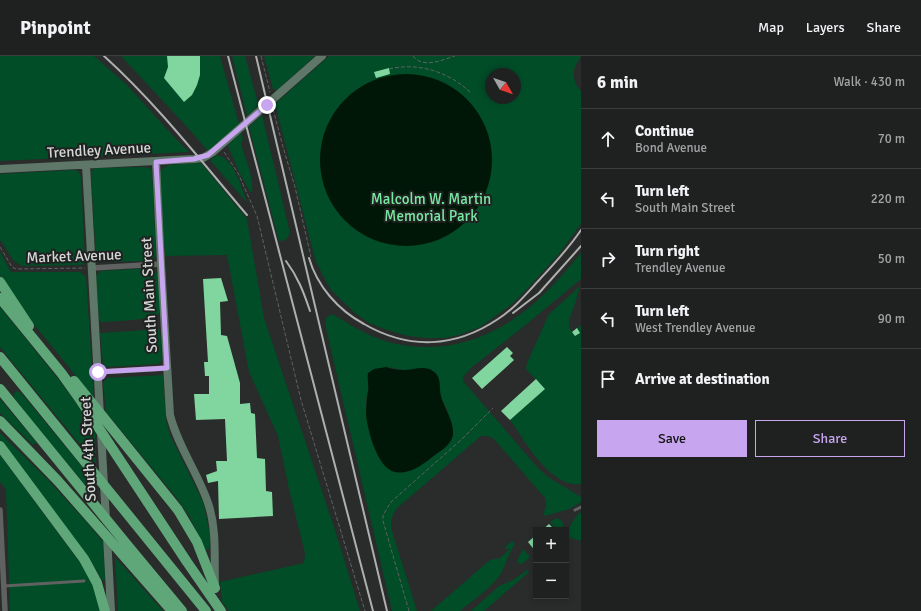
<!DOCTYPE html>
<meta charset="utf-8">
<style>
body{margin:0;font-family:Signika,sans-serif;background:#2c2e2d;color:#f1f3f6}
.controls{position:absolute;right:12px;bottom:12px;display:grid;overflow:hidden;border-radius:0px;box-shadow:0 2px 6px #0003}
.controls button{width:36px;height:36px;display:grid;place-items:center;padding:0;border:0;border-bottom:1px solid #3c3e3e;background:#1f2120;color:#f1f3f6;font:20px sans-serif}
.compass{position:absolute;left:485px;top:12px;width:36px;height:36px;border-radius:50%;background:#1f2120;box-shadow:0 2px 6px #0003;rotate:130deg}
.stop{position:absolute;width:12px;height:12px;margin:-9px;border:3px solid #c7a6ef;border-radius:50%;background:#fff}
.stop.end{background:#c7a6ef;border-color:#fff;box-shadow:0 1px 4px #0008}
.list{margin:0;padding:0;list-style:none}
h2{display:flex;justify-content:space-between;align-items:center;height:52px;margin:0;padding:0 16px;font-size:17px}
h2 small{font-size:13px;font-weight:400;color:#a1a3a5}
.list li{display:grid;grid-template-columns:26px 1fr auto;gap:12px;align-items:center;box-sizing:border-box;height:60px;padding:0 16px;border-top:1px solid #3c3e3e}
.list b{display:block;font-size:15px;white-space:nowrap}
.list p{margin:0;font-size:13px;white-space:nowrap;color:#a1a3a5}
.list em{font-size:13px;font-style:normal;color:#a1a3a5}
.actions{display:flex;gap:8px;padding:12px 16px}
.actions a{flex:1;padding:9px 0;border:1px solid #c7a6ef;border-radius:0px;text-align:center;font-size:14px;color:#c7a6ef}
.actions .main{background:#c7a6ef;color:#111}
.icon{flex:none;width:22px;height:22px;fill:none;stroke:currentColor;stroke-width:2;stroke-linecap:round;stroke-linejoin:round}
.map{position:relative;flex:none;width:581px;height:555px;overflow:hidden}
header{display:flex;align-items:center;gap:24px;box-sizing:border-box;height:56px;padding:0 20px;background:#1f2120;border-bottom:1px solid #3c3e3e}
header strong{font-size:19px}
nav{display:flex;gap:22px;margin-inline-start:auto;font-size:14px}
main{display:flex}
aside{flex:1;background:#1f2120}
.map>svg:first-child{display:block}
.green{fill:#004d28;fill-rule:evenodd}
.water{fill:#001708}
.building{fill:#81d59f}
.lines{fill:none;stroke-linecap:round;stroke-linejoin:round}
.path{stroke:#5f6260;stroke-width:1;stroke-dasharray:4 2;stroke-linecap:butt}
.lane{stroke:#5f6260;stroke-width:3}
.street{stroke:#5f6260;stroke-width:5.5}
.secondary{stroke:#5f7768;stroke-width:8}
.highway{stroke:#5fa779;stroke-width:10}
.rail{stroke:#aeb0af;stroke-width:2}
.route{stroke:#c7a6ef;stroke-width:5}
.labels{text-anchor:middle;stroke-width:4;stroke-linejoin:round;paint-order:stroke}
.street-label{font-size:15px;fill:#d5d7d6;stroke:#202221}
.park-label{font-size:15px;fill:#78e8a2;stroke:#202221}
</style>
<header>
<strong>Pinpoint</strong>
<nav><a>Map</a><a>Layers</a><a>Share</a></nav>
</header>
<main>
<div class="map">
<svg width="581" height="555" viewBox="0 0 581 555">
<rect width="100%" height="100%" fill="#292c2a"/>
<path class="green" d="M0,0H94L127,29L174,81L189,96L0,105Z
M121,0H220L239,68L208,95L187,71Z
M232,0H245L258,47L257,51L247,60Z
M264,0H315L277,34H275L273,33Z
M329,0H581C580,4 576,7 575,11C572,20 575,29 581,35V168L558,199L528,232L512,248L480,271L459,279L444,282H426L408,280L387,274L369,267L355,257L331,234L323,220L315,203L275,48ZM491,18H515V42H491Z
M262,59L290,177C287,183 286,185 279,185L249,71Z
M241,77L243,83L241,87C245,104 254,119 252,136H250L239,116L228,90L229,88Z
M217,99C234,102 242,133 247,147L210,104Z
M201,107L247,163L264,262L334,471L360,555H229L222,546L220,526L304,507L305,497L289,433L278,380L249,316L227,199L165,200L160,117L162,113L169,109Z
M145,111L151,113L152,115L156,200L153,204L149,205L98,206L96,202L91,117L93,113L97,112Z
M74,114L78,115L81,121L85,207L81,209L22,210L13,204L1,185H0V118Z
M0,196L11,216H80L86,221L94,342L23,255L10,236L0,219Z
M581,197V223L528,267L471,312L463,321V325L538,412L548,421L581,441V446L569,453L545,460L543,457L546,451L545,442L493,382L487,380H481L397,452C392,459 391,464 391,472L417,555H392L325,268L326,262L331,258C339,261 345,266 352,270C364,277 378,283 392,287C449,301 504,278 544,238C558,225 569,211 581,197ZM386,311L404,314L427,313L448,356L450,386C439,397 412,420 395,416C385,413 381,404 377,396C372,387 369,377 368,367C367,356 364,343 369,333C373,325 380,318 386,311Z
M150,212L155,214L159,220V258L153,262L121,265L101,266L99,263L96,223L97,218L101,215Z
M580,230L575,248L569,264V271L575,280L580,277L577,272L581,269V428C551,433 525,385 510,364L544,333L526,313L527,307L549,258Z
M0,251L59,324L95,373L96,408L0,291Z
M160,273L162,304L158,308L105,311L103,308L100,277Z
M163,319L166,364L170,379L204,448L210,479L209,493L206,494L189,460L176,441L106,356L103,327L107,322Z
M17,335L21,337L88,418L87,431L28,360L14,341V337Z
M0,343L32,381L36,387L33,389L0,357Z
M0,377L47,423L82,461L104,487L105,524H102L97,515L0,384Z
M0,399L72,496L86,514L94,527L100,555H10L6,433L0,426Z
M581,456V485L571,482L566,484C566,477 574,460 581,456Z
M556,462C563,464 565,469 561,474H557L550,466Z
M512,485L515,488C508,498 506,509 500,519C491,532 472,545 460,555H431L490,504L500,502L510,493H505V491Z
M523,493L530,501L522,508H520L517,505Z
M115,501L163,555H118Z
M527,514L529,516L484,555H471L499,530L515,523Z"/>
<path class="water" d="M320 104a86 86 0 1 1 172 0a86 86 0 1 1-172 0Z
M386,311C391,313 397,314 404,314C413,314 425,309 433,315C442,321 439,332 441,340C444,353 454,364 453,378C453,386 443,394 436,398C425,407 411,419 395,416C377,412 368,375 366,359C366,350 367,343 368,335C369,329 367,323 368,317L374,313Z"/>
<path class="building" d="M167,0H200V19L197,29L192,39L184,46L164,22L168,11Z
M389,12L390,18L376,22L374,16Z
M221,222L228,245L220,246L221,279L227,280L240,327V348L250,347L251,357L255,358L257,402L265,403L266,435L272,436L273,460L219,463L218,425L208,427L206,419L217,415L216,405H227L225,363L196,364L194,338H209V320H205L204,306H208L203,223Z
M577,272L580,277L575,280L572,276Z
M507,291L513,297L510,300L514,304L482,333L472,322Z
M536,323L545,333L510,364L501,355Z
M549,468L555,474H542Z
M536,479V496L528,486Z"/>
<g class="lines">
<path class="path" d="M261,0L270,36
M413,0C423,13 442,4 455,0
M389,13C419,6 449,16 471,37
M273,53L283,91L295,131L311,201
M224,96L238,117L257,160L301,344L365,555
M0,191L12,211L16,213L85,212
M409,555L383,465V459L391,446L462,383L493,352"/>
<path class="lane" d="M575,454L581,451
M4,530L84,525"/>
<path class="street" d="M92,212L161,208
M98,316L167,312
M0,454L5,555"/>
<path class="secondary" d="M156,106L161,208L170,359C178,391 198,417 208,447C217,473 214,502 215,528
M86,109L100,359
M0,113L194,103L203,102L213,96L322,0
M101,376L106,464
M107,480L111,555"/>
<path class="highway" d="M0,226L29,270
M0,242L62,318L79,342L187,506L221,555
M0,301L206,555
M74,325L178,454L197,486L215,532
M0,333L128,490L182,555
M0,365L58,425L172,555
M0,390L84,503L97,527L105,555"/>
<path class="rail" d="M104,0C157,48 201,105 247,159
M228,0L373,555
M256,0L387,555
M309,202C317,230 338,254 364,268C409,294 455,292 498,263C514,253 527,237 540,223C554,208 569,192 581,174
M286,205C298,221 304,237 310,255
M513,257L539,237L581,190"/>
</g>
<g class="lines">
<path class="route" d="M98,316L167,312L156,106L194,103L208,99L267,49"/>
</g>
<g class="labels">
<g class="street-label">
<text transform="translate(99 94) rotate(-3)" y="5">Trendley Avenue</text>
<text transform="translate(74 200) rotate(-2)" y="5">Market Avenue</text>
<text transform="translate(149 239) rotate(-93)" y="5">South Main Street</text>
<text transform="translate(88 393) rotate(-93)" y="5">South 4th Street</text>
</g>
<g class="park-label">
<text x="431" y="148">Malcolm W. Martin<tspan x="431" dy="17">Memorial Park</tspan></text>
</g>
</g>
</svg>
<div class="controls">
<button>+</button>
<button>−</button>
</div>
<svg class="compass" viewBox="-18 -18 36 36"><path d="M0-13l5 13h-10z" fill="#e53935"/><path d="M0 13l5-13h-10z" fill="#a1a3a5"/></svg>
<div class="stop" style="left:98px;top:316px"></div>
<div class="stop end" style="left:267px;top:49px"></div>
</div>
<aside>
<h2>6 min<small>Walk · 430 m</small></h2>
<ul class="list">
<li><svg class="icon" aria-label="ahead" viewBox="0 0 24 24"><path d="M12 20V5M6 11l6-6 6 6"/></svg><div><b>Continue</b><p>Bond Avenue</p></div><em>70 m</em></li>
<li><svg class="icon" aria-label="left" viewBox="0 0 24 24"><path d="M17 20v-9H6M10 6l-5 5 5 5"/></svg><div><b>Turn left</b><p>South Main Street</p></div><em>220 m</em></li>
<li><svg class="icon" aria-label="right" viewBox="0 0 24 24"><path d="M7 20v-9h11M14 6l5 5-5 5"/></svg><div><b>Turn right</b><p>Trendley Avenue</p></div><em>50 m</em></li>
<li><svg class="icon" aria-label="left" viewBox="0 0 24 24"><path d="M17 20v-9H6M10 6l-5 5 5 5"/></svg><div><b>Turn left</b><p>West Trendley Avenue</p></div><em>90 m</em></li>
<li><svg class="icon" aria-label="arrive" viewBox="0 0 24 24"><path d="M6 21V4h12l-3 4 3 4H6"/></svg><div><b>Arrive at destination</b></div></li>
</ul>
<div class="actions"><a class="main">Save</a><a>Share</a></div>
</aside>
</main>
